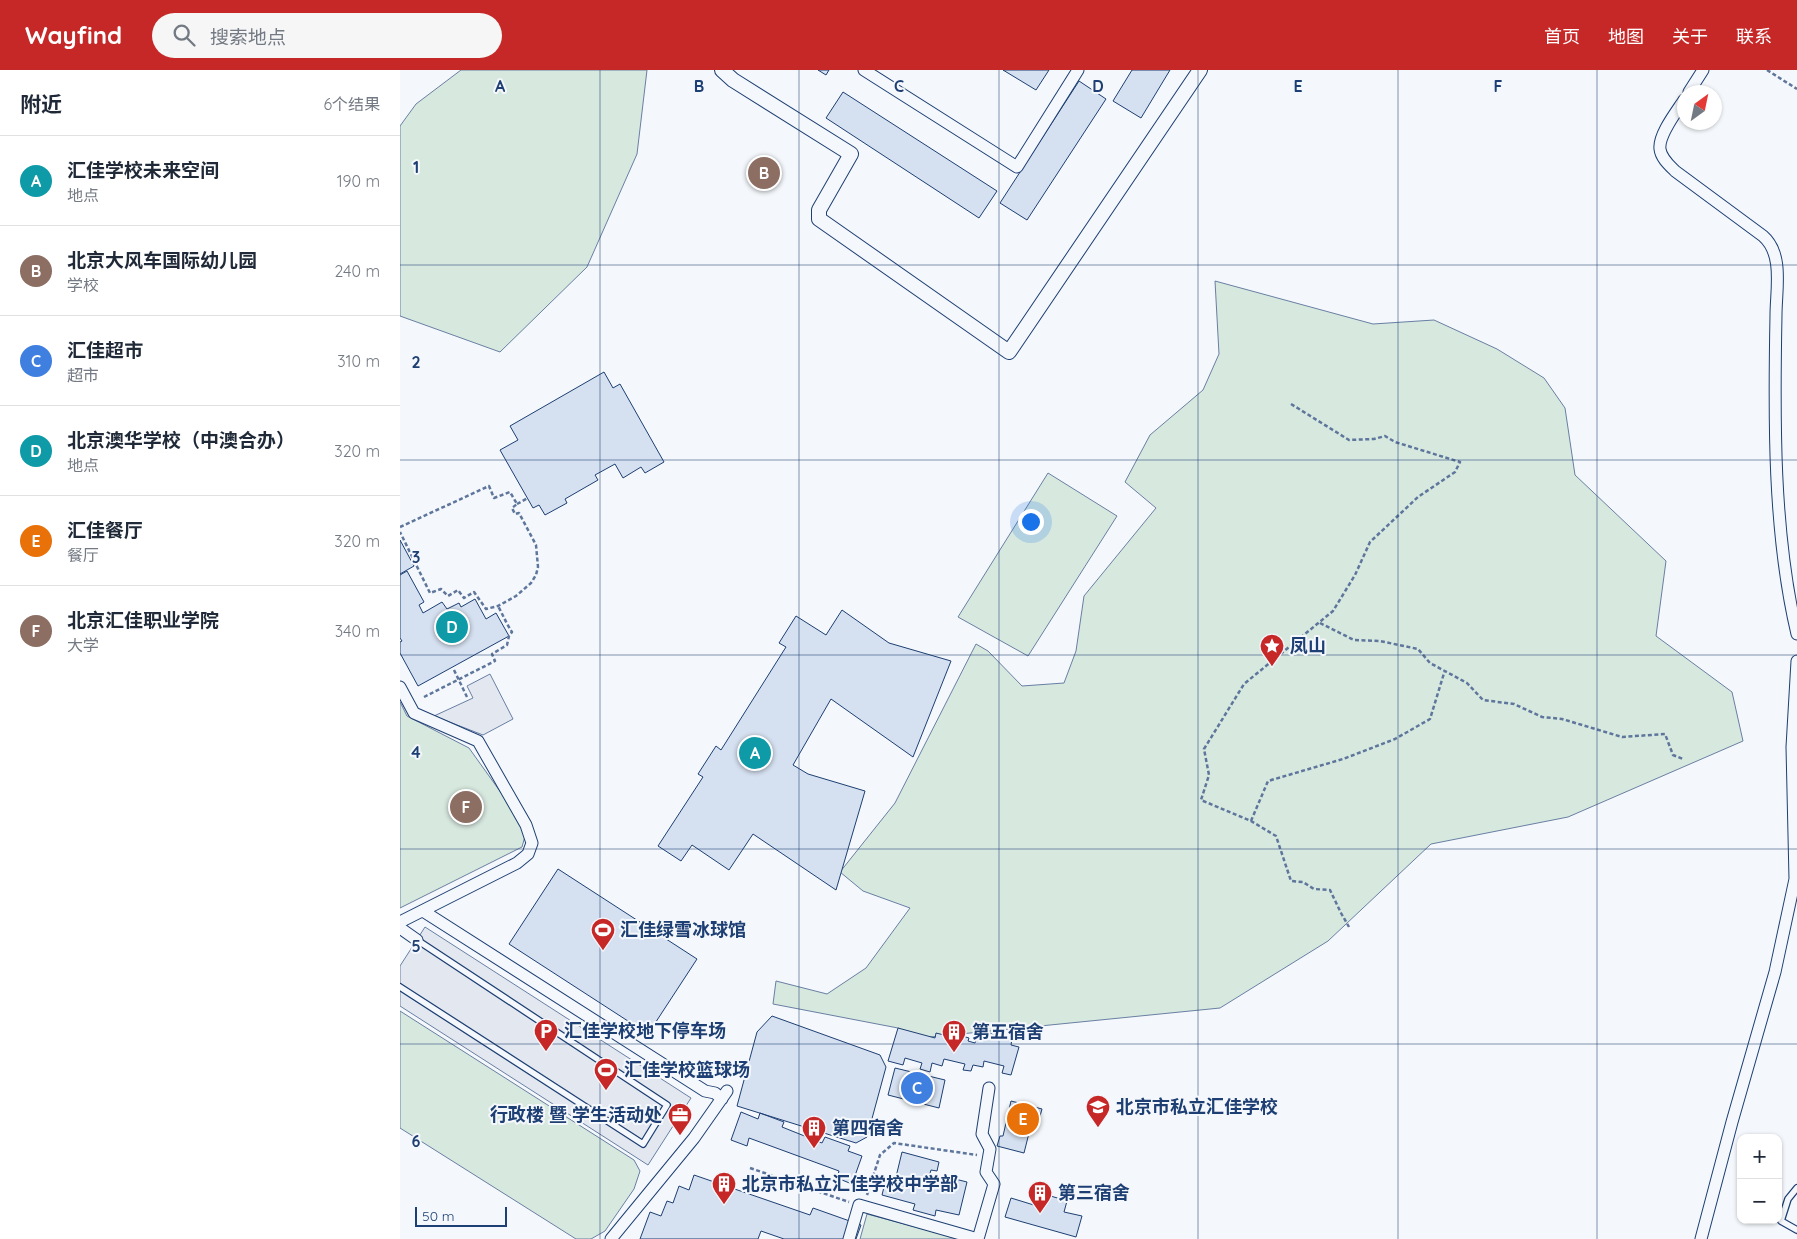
<!DOCTYPE html>
<html lang="zh">
<meta charset="utf-8">
<style>
body{margin:0;font-family:Quicksand,"Noto Sans SC",sans-serif;background:#f6f6f7;color:#1f2937}
.controls{position:absolute;right:15px;bottom:15px;display:grid;overflow:hidden;border-radius:10px;box-shadow:0 1px 4px #0004}
.controls button{width:45px;height:45px;display:grid;place-items:center;padding:0;border:0;border-bottom:1px solid #e0e1e3;background:#fff;color:#1f2937;font:25px sans-serif}
.compass{position:absolute;left:1277px;top:15px;width:45px;height:45px;border-radius:50%;background:#fff;box-shadow:0 1px 4px #0004;rotate:33deg}
.scale{position:absolute;left:15px;bottom:12px;width:92px;box-sizing:border-box;padding-left:5px;border:2px solid #1d3f73;border-top:0;font-size:14px;line-height:18px;white-space:nowrap;color:#1d3f73;-webkit-text-stroke:4px #f4f7fb;paint-order:stroke}
.you{position:absolute;left:630px;top:451px;width:18px;height:18px;margin:-12px;border:4px solid #fff;border-radius:50%;background:#1a73e8;box-shadow:0 0 0 8px #1a73e833}
.badge{display:grid;place-items:center;width:32px;height:32px;border-radius:50%;background:#c62828;color:#fff;font-size:16px;font-weight:700}
.pin{position:absolute;translate:-50% -50%;border:2px solid #fff;box-shadow:0 1px 5px #0006}
.list{margin:0;padding:0;list-style:none}
h2{display:flex;justify-content:space-between;align-items:center;height:65px;margin:0;padding:0 20px;font-size:21px}
h2 small{font-size:16px;font-weight:400;color:#747a83}
.list li{display:grid;grid-template-columns:32px 1fr auto;gap:15px;align-items:center;box-sizing:border-box;height:90px;padding:0 20px;border-top:1px solid #e0e1e3}
.list b{display:block;font-size:19px;white-space:nowrap}
.list p{margin:0;font-size:16px;white-space:nowrap;color:#747a83}
.list em{font-size:16px;font-style:normal;color:#747a83}
.icon{flex:none;width:28px;height:28px;fill:none;stroke:currentColor;stroke-width:2;stroke-linecap:round;stroke-linejoin:round}
.map{position:relative;flex:none;width:1397px;height:1169px;overflow:hidden}
header{display:flex;align-items:center;gap:30px;box-sizing:border-box;height:70px;padding:0 25px;background:#c62828;color:#fff}
header strong{font-size:24px}
nav{display:flex;gap:28px;margin-inline-start:auto;font-size:18px}
.search{width:350px;height:45px;background:#f6f6f7;display:flex;align-items:center;gap:12px;box-sizing:border-box;padding:0 18px;border-radius:28px;color:#747a83;font-size:19px}
main{display:flex}
aside{flex:1;background:#fff}
.map>svg:first-child{display:block}
.green{fill:#d7e8df;stroke:#687fa3}
.parking{fill:#e3e8f0;stroke:#687fa3}
.building{fill:#d5e0f0;stroke:#1d3f73}
.lines{fill:none;stroke-linecap:round;stroke-linejoin:round}
.service-casing{stroke:#1d3f73;stroke-width:8}
.minor-casing{stroke:#1d3f73;stroke-width:13}
.tertiary-casing{stroke:#1d3f73;stroke-width:16}
.path{stroke:#5e769c;stroke-width:2.5;stroke-dasharray:4 2.5;stroke-linecap:butt}
.service{stroke:#f4f7fb;stroke-width:5.5}
.minor{stroke:#f4f7fb;stroke-width:11}
.tertiary{stroke:#f4f7fb;stroke-width:14}
.grid{fill:none;stroke:#1d3f73;stroke-width:1;stroke-opacity:0.55}
.labels{text-anchor:middle;stroke-width:4;stroke-linejoin:round;paint-order:stroke}
.poi-label{font-size:18px;font-weight:bold;fill:#1d3f73;stroke:#f4f7fb;text-anchor:start}
.grid-label{font-size:16px;text-anchor:middle;font-weight:bold;fill:#1d3f73;stroke:#f4f7fb;stroke-width:4;stroke-linejoin:round;paint-order:stroke}
</style>
<header>
<strong>Wayfind</strong>
<div class="search"><svg class="icon" aria-label="search" viewBox="0 0 24 24"><circle cx="10" cy="10" r="6"/><path d="M15 15l6 6"/></svg>搜索地点</div>
<nav><a>首页</a><a>地图</a><a>关于</a><a>联系</a></nav>
</header>
<main>
<aside>
<h2>附近<small>6个结果</small></h2>
<ul class="list">
<li><span class="badge" style="background:#0f9aa8">A</span><div><b>汇佳学校未来空间</b><p>地点</p></div><em>190 m</em></li>
<li><span class="badge" style="background:#8d6e63">B</span><div><b>北京大风车国际幼儿园</b><p>学校</p></div><em>240 m</em></li>
<li><span class="badge" style="background:#3f7fe0">C</span><div><b>汇佳超市</b><p>超市</p></div><em>310 m</em></li>
<li><span class="badge" style="background:#0f9aa8">D</span><div><b>北京澳华学校（中澳合办）</b><p>地点</p></div><em>320 m</em></li>
<li><span class="badge" style="background:#e8710a">E</span><div><b>汇佳餐厅</b><p>餐厅</p></div><em>320 m</em></li>
<li><span class="badge" style="background:#8d6e63">F</span><div><b>北京汇佳职业学院</b><p>大学</p></div><em>340 m</em></li>
</ul>
</aside>
<div class="map">
<svg width="1397" height="1169" viewBox="0 0 1397 1169">
<rect width="100%" height="100%" fill="#f4f7fb"/>
<path class="green" d="M61,0H247L237,84L187,197L100,282L0,246V56L16,34Z
M815,211L973,254L1034,250L1097,279L1144,308L1165,338L1175,405L1266,491L1256,566L1332,622L1343,671L1168,747L1031,774L928,871L820,938L520,968L498,958L373,934L376,911L427,924L466,898L510,838L463,821L440,802L495,733L576,574L588,581L622,616L664,613L676,581L684,526L756,438L725,412L750,365L803,320L819,284Z
M648,403L717,446L628,586L558,547Z
M0,632L7,646L69,678L127,759L122,777L0,838Z
M0,941L234,1090L240,1101L234,1119L205,1161L191,1169H176L0,1058Z
M467,1144L560,1169H460Z"/>
<path class="parking" d="M90,604L113,649L83,665L34,646L73,628L67,616Z
M25,857L291,1028L248,1095L0,936V896Z"/>
<path class="building" d="M418,0H429L426,5Z
M603,0H649L636,20Z
M732,0H770L741,48L713,31Z
M679,11L706,29L627,150L600,133Z
M443,22L597,121L579,148L426,48Z
M204,302L213,318L220,314L264,392L245,403L241,397L223,408L215,394L195,405L198,410L165,429L167,433L145,445L139,435L133,438L100,380L118,370L110,356Z
M0,470L14,496L0,504Z
M7,501L24,532L19,535L23,543L42,532L47,539L59,533L61,537L75,529L86,549L96,543L109,566L18,616L0,583V572L2,571L0,568V505Z
M442,540L489,573L551,591L513,687L431,629L393,695L408,704L465,721L436,820L353,764L329,800L292,775L281,791L258,776L303,707L298,704L316,676L321,680L386,577L379,573L396,546L426,565Z
M158,799L297,889L248,964L109,874Z
M372,946L480,985L486,997L467,1067L456,1073L337,1036L357,962Z
M498,958L535,968L536,963L544,965L545,961L569,968L568,971L575,973L577,965L584,967L586,962L612,969L611,975L619,977L611,1005L602,1003L604,996L584,991L583,997L573,995L571,1001L563,1000L565,994L544,989L542,996L532,993L530,1002L520,999L522,993L505,988L503,995L488,991Z
M495,998L545,1010L539,1038L488,1025Z
M611,1031L642,1039L636,1060L630,1059L624,1083L597,1076L600,1066H603Z
M341,1042L358,1049L360,1043L384,1052L382,1057L422,1073L425,1067L450,1076L448,1081L462,1086L452,1114L437,1108L439,1101L349,1068L347,1076L331,1070Z
M502,1082L539,1092L537,1101L531,1100L528,1110L541,1113L543,1106L567,1112L559,1145L536,1140L535,1146L513,1140L515,1134L482,1125L486,1109L495,1111Z
M294,1105L410,1145L413,1138L461,1155L456,1169H384L361,1161L358,1169H240L250,1142L261,1146L267,1131L273,1133L279,1116L289,1120Z
M641,1123L667,1131L664,1142L682,1146L676,1167L605,1147L611,1128L637,1136Z"/>
<g class="lines">
<defs>
<path id="service" d="M0,917L243,1074L267,1035L17,870
M1397,1118L1388,1129L1381,1151L1397,1160"/>
<path id="minor" d="M464,0L617,97L678,0
M1289,22L1303,0
M1284,30C1277,41 1258,65 1260,79C1261,88 1269,95 1275,101L1363,166C1384,184 1376,220 1376,245C1374,348 1373,463 1397,564
M0,617L14,643L78,671L126,755L132,773L128,784L117,793L0,852
M23,841L305,1021L315,1023L322,1029
M0,858L17,870
M211,1169L294,1068L327,1021
M449,1169L459,1135L578,1169
M578,1169L594,1114L586,1102L590,1079L582,1064L589,1018
M1301,1169L1332,1052L1375,902L1395,809L1392,677L1397,591"/>
<path id="tertiary" d="M322,0L333,10L451,84L419,140V149L609,282L800,0"/>
</defs>
<use href="#service" class="service-casing"/>
<use href="#minor" class="minor-casing"/>
<use href="#tertiary" class="tertiary-casing"/>
<path class="path" d="M1367,0L1397,19
M891,334L949,370L974,369L985,366L995,372L1060,392L1055,402L1018,427L970,472L955,505L933,541L844,614L804,679L809,705L801,730L851,751L876,766L891,811L903,812L914,819L930,820L941,843L949,857
M117,434L128,428
M0,457L89,416L94,428L110,422L117,434L112,438L115,444L119,443L136,475L138,497L136,505L131,513L116,526L98,536L86,539L74,522L64,528L58,520L48,526L41,519L30,523L0,462
M920,553L954,570L980,571L1018,579L1030,593L1067,613L1083,630L1114,634L1142,647L1162,649L1222,667L1265,664L1273,685L1283,689
M54,600L67,627
M24,627L95,591L92,584L107,575L109,566L112,562C106,553 103,545 98,536
M851,751L868,711L943,689L995,669L1030,649L1045,600
M350,1098L449,1132
M467,1125L480,1085L494,1073L577,1085"/>
<use href="#service" class="service"/>
<use href="#minor" class="minor"/>
<use href="#tertiary" class="tertiary"/>
</g>
<path class="grid" d="M200,0V1169M399,0V1169M599,0V1169M798,0V1169M998,0V1169M1197,0V1169M0,195H1397M0,390H1397M0,585H1397M0,779H1397M0,974H1397"/>
<defs>
<symbol id="sight-pin" viewBox="-11 -11 22 30"><path d="M0 17L-7.5 6A9.5 9.5 0 1 1 7.5 6Z" fill="#c62828" stroke="#f4f7fb"/><path d="M0-6L1.8-2.2L6-1.7L2.9 1.2L3.7 5.4L0 3.3L-3.7 5.4L-2.9 1.2L-6-1.7L-1.8-2.2Z" fill="#fff"/></symbol>
<symbol id="stadium-pin" viewBox="-11 -11 22 30"><path d="M0 17L-7.5 6A9.5 9.5 0 1 1 7.5 6Z" fill="#c62828" stroke="#f4f7fb"/><path d="M0-5a6.5 5 0 1 0 0 10a6.5 5 0 1 0 0-10ZM-3.5-1.8h7v3.6h-7Z" fill="#fff"/></symbol>
<symbol id="parking-pin" viewBox="-11 -11 22 30"><path d="M0 17L-7.5 6A9.5 9.5 0 1 1 7.5 6Z" fill="#c62828" stroke="#f4f7fb"/><path d="M-3.5-5.5H1a3.5 3.5 0 0 1 0 7H-1V5.5H-3.5ZM-1-3.4V-.6H.8a1.4 1.4 0 0 0 0-2.8Z" fill="#fff"/></symbol>
<symbol id="building-pin" viewBox="-11 -11 22 30"><path d="M0 17L-7.5 6A9.5 9.5 0 1 1 7.5 6Z" fill="#c62828" stroke="#f4f7fb"/><path d="M-4-6H4V6H1V3H-1V6H-4ZM-2.5-4.3h1.7v1.8h-1.7ZM.8-4.3h1.7v1.8H.8ZM-2.5-1h1.7V.8h-1.7ZM.8-1h1.7V.8H.8Z" fill="#fff"/></symbol>
<symbol id="school-pin" viewBox="-11 -11 22 30"><path d="M0 17L-7.5 6A9.5 9.5 0 1 1 7.5 6Z" fill="#c62828" stroke="#f4f7fb"/><path d="M0-5L7-2L0 1L-7-2ZM-4 1L0 2.5L4 1V4Q0 6-4 4Z" fill="#fff"/></symbol>
<symbol id="office-pin" viewBox="-11 -11 22 30"><path d="M0 17L-7.5 6A9.5 9.5 0 1 1 7.5 6Z" fill="#c62828" stroke="#f4f7fb"/><path d="M-6-3h4V-5.5h4V-3h4V5H-6ZM-1-4.5V-3h2v-1.5ZM-6 0V1H6V0Z" fill="#fff"/></symbol>
</defs>
<g fill-rule="evenodd">
<use href="#sight-pin" x="858" y="562" width="28" height="38"/>
<use href="#stadium-pin" x="189" y="846" width="28" height="38"/>
<use href="#parking-pin" x="132" y="947" width="28" height="38"/>
<use href="#building-pin" x="540" y="948" width="28" height="38"/>
<use href="#stadium-pin" x="192" y="986" width="28" height="38"/>
<use href="#school-pin" x="684" y="1023" width="28" height="38"/>
<use href="#office-pin" x="266" y="1031" width="28" height="38"/>
<use href="#building-pin" x="400" y="1044" width="28" height="38"/>
<use href="#building-pin" x="310" y="1100" width="28" height="38"/>
<use href="#building-pin" x="626" y="1109" width="28" height="38"/>
</g>
<g class="labels">
<g class="poi-label">
<text x="890" y="582">凤山</text>
<text x="220" y="866">汇佳绿雪冰球馆</text>
<text x="164" y="967">汇佳学校地下停车场</text>
<text x="572" y="968">第五宿舍</text>
<text x="224" y="1006">汇佳学校篮球场</text>
<text x="716" y="1043">北京市私立汇佳学校</text>
<text x="262" y="1051" text-anchor="end">行政楼 暨 学生活动处</text>
<text x="432" y="1064">第四宿舍</text>
<text x="342" y="1120">北京市私立汇佳学校中学部</text>
<text x="658" y="1129">第三宿舍</text>
</g>
</g>
<g class="grid-label">
<text x="100" y="22">A</text>
<text x="299" y="22">B</text>
<text x="499" y="22">C</text>
<text x="698" y="22">D</text>
<text x="898" y="22">E</text>
<text x="1098" y="22">F</text>
<text x="16" y="103">1</text>
<text x="16" y="298">2</text>
<text x="16" y="493">3</text>
<text x="16" y="688">4</text>
<text x="16" y="882">5</text>
<text x="16" y="1077">6</text>
</g>
</svg>
<div class="controls">
<button>+</button>
<button>−</button>
</div>
<svg class="compass" viewBox="-18 -18 36 36"><path d="M0-13l5 13h-10z" fill="#e53935"/><path d="M0 13l5-13h-10z" fill="#747a83"/></svg>
<div class="scale">50 m</div>
<div class="you"></div>
<div class="pin badge" style="left:355px;top:683px;background:#0f9aa8">A</div>
<div class="pin badge" style="left:364px;top:103px;background:#8d6e63">B</div>
<div class="pin badge" style="left:517px;top:1018px;background:#3f7fe0">C</div>
<div class="pin badge" style="left:52px;top:557px;background:#0f9aa8">D</div>
<div class="pin badge" style="left:623px;top:1049px;background:#e8710a">E</div>
<div class="pin badge" style="left:66px;top:737px;background:#8d6e63">F</div>
</div>
</main>
